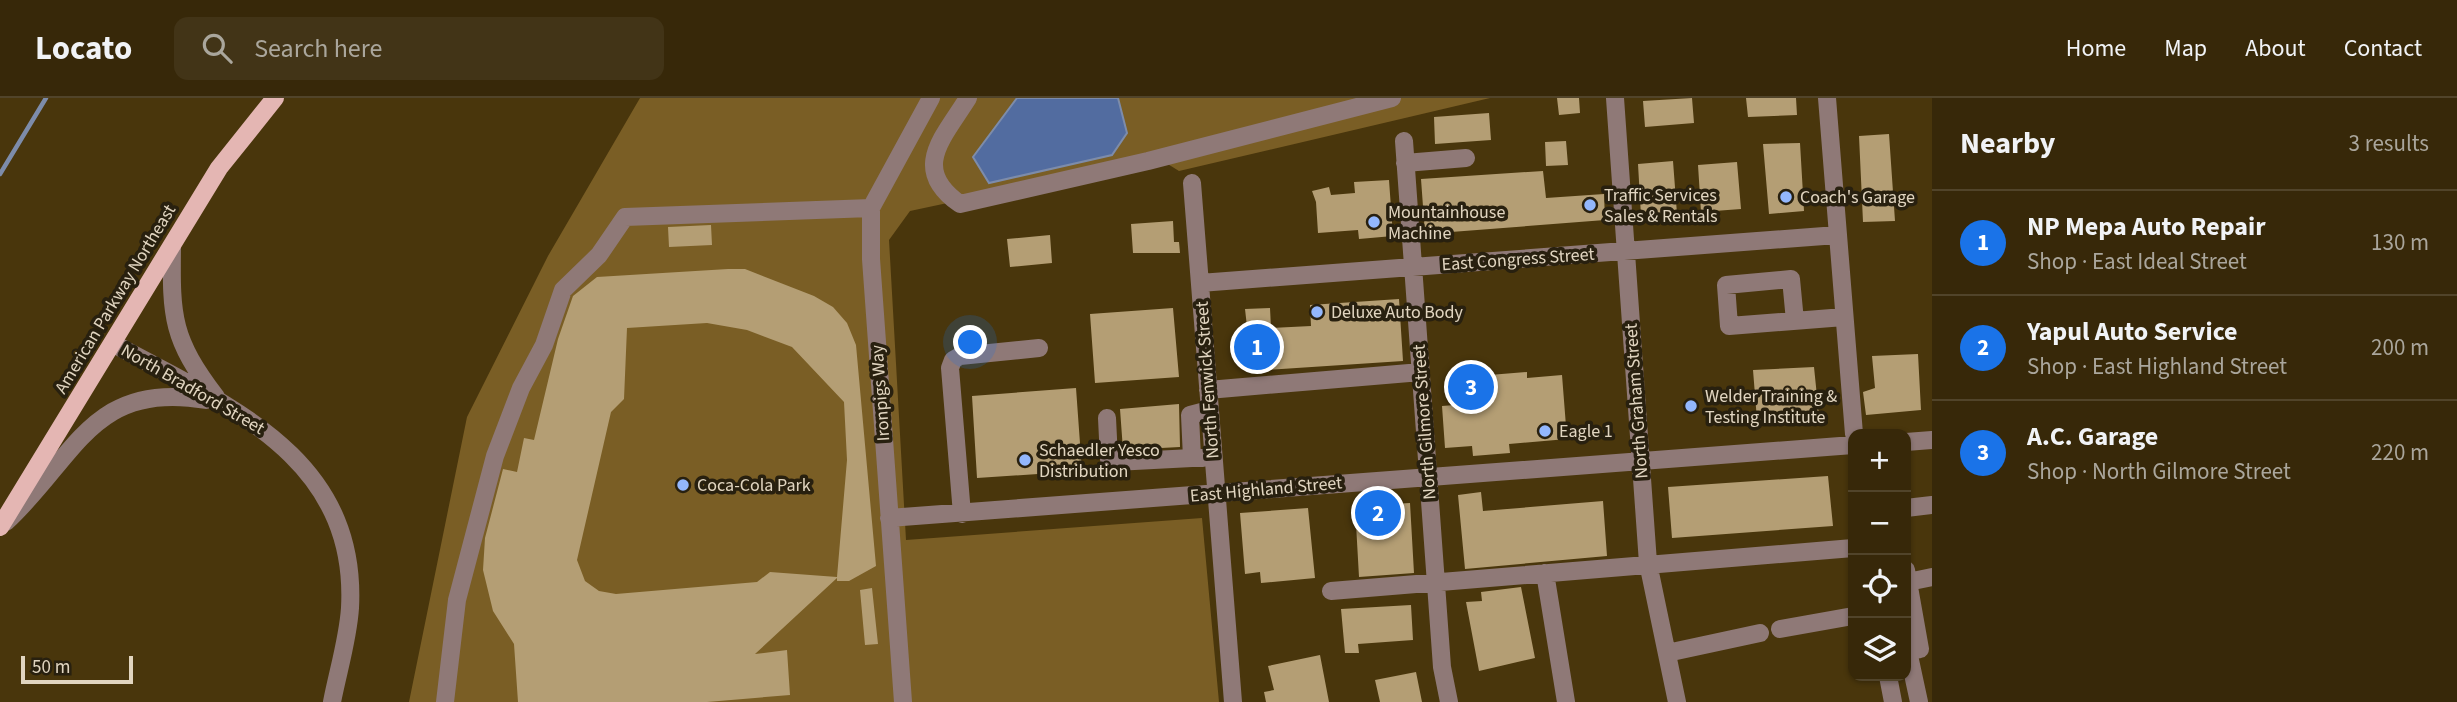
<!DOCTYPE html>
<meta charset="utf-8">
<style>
body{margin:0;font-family:"Source Sans 3",sans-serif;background:#423417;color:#f1f3f6}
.controls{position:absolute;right:21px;bottom:21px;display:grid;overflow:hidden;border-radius:14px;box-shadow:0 2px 5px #0004}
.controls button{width:63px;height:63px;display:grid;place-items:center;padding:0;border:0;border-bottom:2px solid #51442a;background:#372809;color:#f1f3f6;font:35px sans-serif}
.scale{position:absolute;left:21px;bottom:18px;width:112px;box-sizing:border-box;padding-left:7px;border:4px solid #e1d5c0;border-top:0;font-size:19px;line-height:24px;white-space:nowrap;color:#e1d5c0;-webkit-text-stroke:5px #28200f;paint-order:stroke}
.you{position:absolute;left:971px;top:245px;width:24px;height:24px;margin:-18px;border:5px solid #fff;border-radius:50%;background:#1a73e8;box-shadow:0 0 0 10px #1a73e833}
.badge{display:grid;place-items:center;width:46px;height:46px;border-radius:50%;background:#1a73e8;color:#fff;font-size:23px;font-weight:700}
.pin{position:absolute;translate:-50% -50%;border:4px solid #fff;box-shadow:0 2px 7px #0006}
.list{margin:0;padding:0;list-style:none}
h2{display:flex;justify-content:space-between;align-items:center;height:91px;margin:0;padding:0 28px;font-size:30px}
h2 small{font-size:23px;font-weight:400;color:#aaa69c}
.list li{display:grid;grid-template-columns:46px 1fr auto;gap:21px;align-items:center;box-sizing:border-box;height:105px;padding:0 28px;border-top:2px solid #51442a}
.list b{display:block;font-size:26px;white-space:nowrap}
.list p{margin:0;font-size:23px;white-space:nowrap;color:#aaa69c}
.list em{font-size:23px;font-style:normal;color:#aaa69c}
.icon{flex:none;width:38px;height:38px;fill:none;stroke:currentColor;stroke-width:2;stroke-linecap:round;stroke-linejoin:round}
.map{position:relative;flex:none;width:1932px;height:604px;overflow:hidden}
header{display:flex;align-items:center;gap:42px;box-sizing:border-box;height:98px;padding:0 35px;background:#372809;border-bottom:2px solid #51442a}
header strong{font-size:33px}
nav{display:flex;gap:38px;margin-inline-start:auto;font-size:24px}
.search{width:490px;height:63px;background:#423417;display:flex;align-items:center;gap:18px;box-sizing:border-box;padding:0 24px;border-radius:14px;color:#aaa69c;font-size:26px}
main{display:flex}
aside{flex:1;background:#372809}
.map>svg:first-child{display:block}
.green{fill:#7a5e25}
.water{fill:#526ca0;stroke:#7d8caa;stroke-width:2}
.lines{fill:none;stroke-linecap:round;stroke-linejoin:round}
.stream{stroke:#7d8caa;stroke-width:4.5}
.building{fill:#b49e74;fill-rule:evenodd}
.minor{stroke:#8f7977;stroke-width:18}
.major{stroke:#e4b6b3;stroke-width:18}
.poi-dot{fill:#93b7fd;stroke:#28200f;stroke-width:2.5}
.labels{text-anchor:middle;stroke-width:7;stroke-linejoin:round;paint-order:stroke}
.poi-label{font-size:18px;fill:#e1d5c0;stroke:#28200f;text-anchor:start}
.street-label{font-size:18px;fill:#e1d5c0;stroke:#28200f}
</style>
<header>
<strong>Locato</strong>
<div class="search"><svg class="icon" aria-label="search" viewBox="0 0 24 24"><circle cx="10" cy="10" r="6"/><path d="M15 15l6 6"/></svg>Search here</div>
<nav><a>Home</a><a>Map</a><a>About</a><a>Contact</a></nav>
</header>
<main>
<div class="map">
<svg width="1932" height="604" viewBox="0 0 1932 604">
<rect width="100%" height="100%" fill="#49360c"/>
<path class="green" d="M640,0H1490L1179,73L1158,60L910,113L889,142L906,442L1202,420L1219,604H409L467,319L548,158Z"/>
<path class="water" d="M1017,0H1118L1127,35L1112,57L989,85L973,59Z"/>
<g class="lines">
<path class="stream" d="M0,76L46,0"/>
</g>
<path class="building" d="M1557,0H1579L1580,15L1559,17Z
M1692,0L1694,25L1645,29L1643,3Z
M1746,0H1796L1797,17L1748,19Z
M1489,15L1491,42L1435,46L1434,19Z
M1889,36L1895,123L1863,124L1859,38Z
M1566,43L1568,67L1546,68L1545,44Z
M1800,45L1804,113L1769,116L1763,46Z
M1673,63L1677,116L1641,118L1638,66Z
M1737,64L1741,111L1701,114L1698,67Z
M1543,73L1546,100L1604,96L1605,122L1425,136L1421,81Z
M1389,82L1393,138L1359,141L1358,132L1318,135L1316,104L1312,93L1329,89L1331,97L1355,95L1354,84Z
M1173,123L1174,144H1179L1180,155H1133L1131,126Z
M711,127L712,147L669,149L668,129Z
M1050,137L1052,165L1010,169L1007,141Z
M728,171H745L814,198L833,209L847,225L856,247L876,468L849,483H837V480L755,556L787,552L790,597L707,604H518L514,546L493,513L483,472L485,440L503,371L517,374L524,340L534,342L558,241L573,198L597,179ZM707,225L747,232L792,249L844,304L847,362L837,479L770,474L757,484L616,496L599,493L585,483L577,462L611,314L624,301L627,230Z
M1399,201L1403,263L1252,273L1245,211L1270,210L1271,230L1311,228L1310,207Z
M1173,210L1179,279L1095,285L1090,216Z
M1918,256L1921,312L1866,317L1863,294L1875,290L1872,258Z
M1814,269L1819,318L1757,322L1753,272Z
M1527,274V280L1562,277L1567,341L1509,346L1510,355L1473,358L1472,348L1445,350L1442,308L1467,306L1465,279Z
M1076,290L1082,373L977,380L972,298Z
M1179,306L1180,349L1123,352L1120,311Z
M1828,378L1833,428L1672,440L1668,389Z
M1481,394L1483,413L1603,403L1607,458L1465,471L1458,397Z
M1410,405L1414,475L1359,479L1355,408Z
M1308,410L1315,480L1261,485L1260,474L1245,476L1240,415Z
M1521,489L1535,560L1479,573L1466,504L1482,503L1481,494Z
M872,490L878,546L865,547L860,492Z
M1411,507L1413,542L1358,546L1359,555H1345L1341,511Z
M1320,557L1329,604H1266L1264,594L1274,592L1268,568Z
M1416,574L1422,604H1380L1375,582Z"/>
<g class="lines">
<path class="minor" d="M968,0C943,40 910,71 960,106L1148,63L1392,0
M1615,0L1648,465L1677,604
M1827,0L1854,336
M1404,43L1442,569L1449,604
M1405,65L1466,60
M1192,85L1233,604
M172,149C171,220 172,241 216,299
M1200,185L1837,137
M1795,223L1791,181L1726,187L1729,228L1844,219
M114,246C226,307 358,358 350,510C348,541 338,573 332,604
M1208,292L1421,274
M1107,320L1109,361L1115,364L1192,360
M1906,344L1932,342
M1203,360H1192L1190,317L1209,312
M1906,410L1932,407
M962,416L950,270L953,262L960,258L1039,250
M889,420L1853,347
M6,424C76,359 92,282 206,302
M1906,472L1920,551L1908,553
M1545,475L1566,604
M1908,484L1932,479
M1331,493L1853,450
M1780,531L1853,518
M1906,554L1908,553L1919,604
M1667,555L1760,535
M1888,578L1893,604
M445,604L457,502L495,358L521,290L544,247L563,192L599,157L625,119L871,110
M903,604L871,161V110L931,0"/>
<path class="major" d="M0,429L219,70L275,0"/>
</g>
<g class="poi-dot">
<circle cx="1786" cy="99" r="7"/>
<circle cx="1590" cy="107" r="7"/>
<circle cx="1374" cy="124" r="7"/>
<circle cx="1317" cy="214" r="7"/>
<circle cx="1691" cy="308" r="7"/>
<circle cx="1545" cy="333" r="7"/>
<circle cx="1025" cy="362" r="7"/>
<circle cx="683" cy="387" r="7"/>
</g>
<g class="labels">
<g class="poi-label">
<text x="1604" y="103">Traffic Services<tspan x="1604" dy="21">Sales &amp; Rentals</tspan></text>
<text x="1800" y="105">Coach's Garage</text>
<text x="1388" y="120">Mountainhouse<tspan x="1388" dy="21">Machine</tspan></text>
<text x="1331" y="220">Deluxe Auto Body</text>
<text x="1705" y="304">Welder Training &amp;<tspan x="1705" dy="21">Testing Institute</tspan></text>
<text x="1559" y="339">Eagle 1</text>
<text x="1039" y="358">Schaedler Yesco<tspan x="1039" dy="21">Distribution</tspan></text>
<text x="697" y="393">Coca-Cola Park</text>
</g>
<g class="street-label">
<text transform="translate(1518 161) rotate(-4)" y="6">East Congress Street</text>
<text transform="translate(115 201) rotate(-59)" y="6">American Parkway Northeast</text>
<text transform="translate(1207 282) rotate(-94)" y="6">North Fenwick Street</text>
<text transform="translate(193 291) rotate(30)" y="6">North Bradford Street</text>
<text transform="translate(880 295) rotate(-94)" y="6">Ironpigs Way</text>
<text transform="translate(1636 303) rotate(-94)" y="6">North Graham Street</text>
<text transform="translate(1424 324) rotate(-94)" y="6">North Gilmore Street</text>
<text transform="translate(1266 391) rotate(-5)" y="6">East Highland Street</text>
</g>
</g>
</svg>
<div class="controls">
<button>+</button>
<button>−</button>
<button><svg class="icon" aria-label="locate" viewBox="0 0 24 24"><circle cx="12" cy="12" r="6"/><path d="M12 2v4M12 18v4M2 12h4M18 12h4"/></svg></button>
<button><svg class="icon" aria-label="layers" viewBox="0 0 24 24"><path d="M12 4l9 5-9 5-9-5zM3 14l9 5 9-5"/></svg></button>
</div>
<div class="scale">50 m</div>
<div class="you"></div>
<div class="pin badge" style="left:1257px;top:249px">1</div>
<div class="pin badge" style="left:1378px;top:415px">2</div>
<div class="pin badge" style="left:1471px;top:289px">3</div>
</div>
<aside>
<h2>Nearby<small>3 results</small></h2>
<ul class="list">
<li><span class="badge">1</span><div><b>NP Mepa Auto Repair</b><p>Shop · East Ideal Street</p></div><em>130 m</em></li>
<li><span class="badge">2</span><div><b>Yapul Auto Service</b><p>Shop · East Highland Street</p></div><em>200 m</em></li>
<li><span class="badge">3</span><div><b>A.C. Garage</b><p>Shop · North Gilmore Street</p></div><em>220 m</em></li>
</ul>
</aside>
</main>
